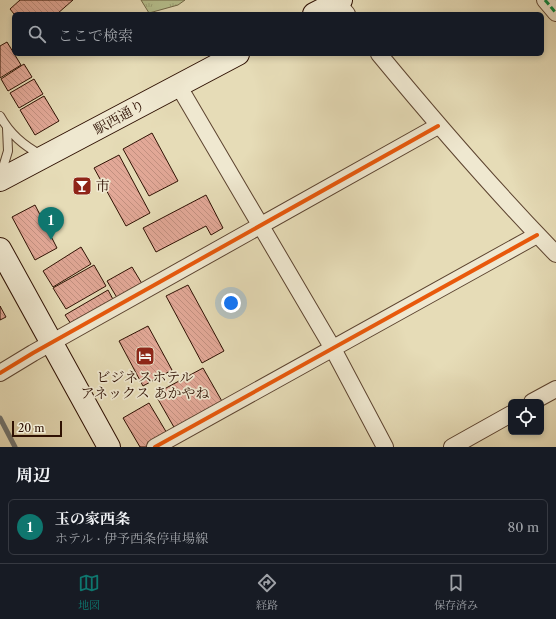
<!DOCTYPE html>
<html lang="ja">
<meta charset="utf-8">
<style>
body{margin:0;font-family:"Libre Caslon Text","Noto Serif JP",serif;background:#242831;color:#f1f3f6}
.controls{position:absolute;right:12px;bottom:12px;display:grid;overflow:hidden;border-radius:6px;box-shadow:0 2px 6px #0003}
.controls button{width:36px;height:36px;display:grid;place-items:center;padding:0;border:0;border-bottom:1px solid #363941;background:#171b24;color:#f1f3f6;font:20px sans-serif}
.scale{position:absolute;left:12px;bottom:10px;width:50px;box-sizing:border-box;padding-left:4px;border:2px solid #2f1103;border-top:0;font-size:11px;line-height:14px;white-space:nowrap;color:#2f1103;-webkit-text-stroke:3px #efe8d0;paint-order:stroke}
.you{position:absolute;left:231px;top:303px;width:14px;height:14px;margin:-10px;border:3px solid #fff;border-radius:50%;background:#1a73e8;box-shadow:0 0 0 6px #1a73e833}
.badge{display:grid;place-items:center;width:26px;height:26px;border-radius:50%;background:#0f766e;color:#fff;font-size:13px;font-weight:700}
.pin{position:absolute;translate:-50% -33px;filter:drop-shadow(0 1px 2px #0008)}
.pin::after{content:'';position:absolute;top:21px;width:14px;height:12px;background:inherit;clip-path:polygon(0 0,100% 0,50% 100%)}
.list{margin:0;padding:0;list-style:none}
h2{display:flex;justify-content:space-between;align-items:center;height:52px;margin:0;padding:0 16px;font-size:17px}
h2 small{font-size:13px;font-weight:400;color:#9ea1a6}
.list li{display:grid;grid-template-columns:26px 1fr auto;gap:12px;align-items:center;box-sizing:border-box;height:56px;margin:0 8px 8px;padding:0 8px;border:1px solid #363941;border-radius:6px}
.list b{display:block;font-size:15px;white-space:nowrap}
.list p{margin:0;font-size:13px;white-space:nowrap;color:#9ea1a6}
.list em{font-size:13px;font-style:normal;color:#9ea1a6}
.icon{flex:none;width:22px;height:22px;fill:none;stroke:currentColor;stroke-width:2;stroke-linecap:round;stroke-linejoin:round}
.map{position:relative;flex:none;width:556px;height:447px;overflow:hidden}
.search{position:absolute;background:#171b24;box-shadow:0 2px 6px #0003;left:12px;right:12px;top:12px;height:44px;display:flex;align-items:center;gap:10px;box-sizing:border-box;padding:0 14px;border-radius:6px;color:#9ea1a6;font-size:15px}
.sheet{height:116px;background:#171b24}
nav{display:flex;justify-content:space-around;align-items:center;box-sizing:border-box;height:56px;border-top:1px solid #363941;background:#171b24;font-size:11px;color:#9ea1a6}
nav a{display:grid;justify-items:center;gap:2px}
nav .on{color:#0f766e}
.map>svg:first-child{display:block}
.grass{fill:url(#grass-tufts);stroke:#726848}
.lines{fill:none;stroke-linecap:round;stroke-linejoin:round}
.stream{stroke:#717571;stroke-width:5}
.building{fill:url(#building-back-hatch);stroke:#2f1103}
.lane-casing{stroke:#5d4430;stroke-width:10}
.street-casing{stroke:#5d4430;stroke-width:18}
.secondary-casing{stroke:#2f1103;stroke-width:24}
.lane{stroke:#efe8d0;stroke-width:8}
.street{stroke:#efe8d0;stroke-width:16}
.secondary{stroke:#efe8d0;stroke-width:22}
.quiet{stroke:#00873e;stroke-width:3;stroke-dasharray:6 3;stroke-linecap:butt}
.cycleway-casing{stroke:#efe8d0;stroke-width:6}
.cycleway{stroke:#e8590c;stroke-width:4}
.labels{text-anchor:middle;stroke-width:3.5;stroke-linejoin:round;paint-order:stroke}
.street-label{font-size:14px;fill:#2f1103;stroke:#efe8d0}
.poi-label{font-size:14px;fill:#2f1103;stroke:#efe8d0;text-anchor:start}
</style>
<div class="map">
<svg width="556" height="447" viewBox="0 0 556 447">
<defs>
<pattern id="grass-tufts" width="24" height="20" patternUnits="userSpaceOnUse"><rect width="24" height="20" fill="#b6c08e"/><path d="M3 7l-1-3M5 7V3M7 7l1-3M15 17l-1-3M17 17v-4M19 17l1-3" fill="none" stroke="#9da479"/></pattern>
<pattern id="building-back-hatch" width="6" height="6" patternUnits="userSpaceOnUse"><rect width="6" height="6" fill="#e2a897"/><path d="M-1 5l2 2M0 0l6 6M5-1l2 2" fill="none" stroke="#c29080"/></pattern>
</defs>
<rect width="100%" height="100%" fill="#e6dcb7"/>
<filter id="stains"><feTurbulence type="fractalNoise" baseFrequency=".005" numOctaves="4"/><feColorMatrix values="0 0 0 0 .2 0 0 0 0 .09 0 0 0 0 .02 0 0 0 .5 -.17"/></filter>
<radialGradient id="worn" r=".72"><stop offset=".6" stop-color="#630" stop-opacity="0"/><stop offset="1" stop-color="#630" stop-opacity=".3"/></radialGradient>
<path class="grass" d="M141,0H185L178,5L149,13Z"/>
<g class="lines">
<path class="stream" d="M0,418L15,447"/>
</g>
<path class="building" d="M20,0H73L57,14H14L10,9Z
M7,42L21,65L0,78V46Z
M24,64L32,77L8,91L1,79Z
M34,79L43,94L19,108L10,93Z
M44,96L59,121L35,135L20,110Z
M152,133L178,181L149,196L123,149Z
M119,155L150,213L126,226L94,168Z
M206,195L223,228L211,235L206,226L156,252L143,228Z
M35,205L57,248L35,260L12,217Z
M81,247L91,264L53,287L43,271Z
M94,265L106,286L66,309L53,288Z
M132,267L144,287L119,301L107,281Z
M188,285L224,351L202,363L166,296Z
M108,290L115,303L73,327L65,315Z
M0,306L6,317L0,320Z
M148,326L172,370L143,386L119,341Z
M203,368L223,403L175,429L155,394Z
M149,403L168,435L147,447H140L123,418Z"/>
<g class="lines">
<defs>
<path id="lane" d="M0,116C10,134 23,145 41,155
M1,174L8,151L7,128"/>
<path id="street" d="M335,0L347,14
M545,0L556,13
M379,54C436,123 494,190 556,254
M178,85L332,347L385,447
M0,373L33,353L438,126
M532,402L556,389
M155,447L537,235
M452,447L511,414"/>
<path id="secondary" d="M314,14L341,0
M0,180L238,54
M0,249L109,447"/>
</defs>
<use href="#lane" class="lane-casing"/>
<use href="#street" class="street-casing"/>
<use href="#secondary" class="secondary-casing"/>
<use href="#lane" class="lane"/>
<use href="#street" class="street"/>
<use href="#secondary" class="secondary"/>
<path class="quiet" d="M545,0L556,13"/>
<defs>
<path id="cycleway" d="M0,373L33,353L438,126
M155,447L537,235"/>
</defs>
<use href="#cycleway" class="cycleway-casing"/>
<use href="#cycleway" class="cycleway"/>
</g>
<defs>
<symbol id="bar-square" viewBox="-11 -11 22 22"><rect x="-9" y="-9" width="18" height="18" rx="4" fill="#8f2418" stroke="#efe8d0"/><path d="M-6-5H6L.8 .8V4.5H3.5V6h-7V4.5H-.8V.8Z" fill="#fff"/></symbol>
<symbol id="hotel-square" viewBox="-11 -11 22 22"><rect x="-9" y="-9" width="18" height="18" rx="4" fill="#8f2418" stroke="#efe8d0"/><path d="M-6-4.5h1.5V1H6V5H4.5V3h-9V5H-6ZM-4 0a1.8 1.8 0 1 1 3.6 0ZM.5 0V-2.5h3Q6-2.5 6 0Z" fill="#fff"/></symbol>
</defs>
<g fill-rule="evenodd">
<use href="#bar-square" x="71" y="175" width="22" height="22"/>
<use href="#hotel-square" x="134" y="345" width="22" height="22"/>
</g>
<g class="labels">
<g class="street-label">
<text transform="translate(119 117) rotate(-29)" y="5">駅西通り</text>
</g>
<g class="poi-label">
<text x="96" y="191">市</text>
<text x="145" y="382" text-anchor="middle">ビジネスホテル<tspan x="145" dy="16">アネックス あかやね</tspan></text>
</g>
</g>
<rect width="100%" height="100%" filter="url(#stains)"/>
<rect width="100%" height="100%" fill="url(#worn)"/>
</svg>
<div class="controls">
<button><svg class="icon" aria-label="locate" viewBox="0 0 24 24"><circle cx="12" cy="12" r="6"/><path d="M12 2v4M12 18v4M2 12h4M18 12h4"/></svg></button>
</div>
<div class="scale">20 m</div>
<div class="you"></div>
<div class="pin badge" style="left:51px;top:240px">1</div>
<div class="search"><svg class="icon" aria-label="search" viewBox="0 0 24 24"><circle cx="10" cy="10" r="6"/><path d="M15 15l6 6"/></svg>ここで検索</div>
</div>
<section class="sheet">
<h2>周辺<small></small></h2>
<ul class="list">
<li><span class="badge">1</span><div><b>玉の家西条</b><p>ホテル · 伊予西条停車場線</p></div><em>80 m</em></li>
</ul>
</section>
<nav>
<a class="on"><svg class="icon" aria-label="map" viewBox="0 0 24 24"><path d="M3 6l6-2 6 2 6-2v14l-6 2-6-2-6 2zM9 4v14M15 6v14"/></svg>地図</a>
<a><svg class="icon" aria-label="directions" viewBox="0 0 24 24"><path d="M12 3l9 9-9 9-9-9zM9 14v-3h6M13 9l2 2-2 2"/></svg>経路</a>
<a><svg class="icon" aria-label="saved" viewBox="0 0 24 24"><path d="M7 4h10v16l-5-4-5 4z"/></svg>保存済み</a>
</nav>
